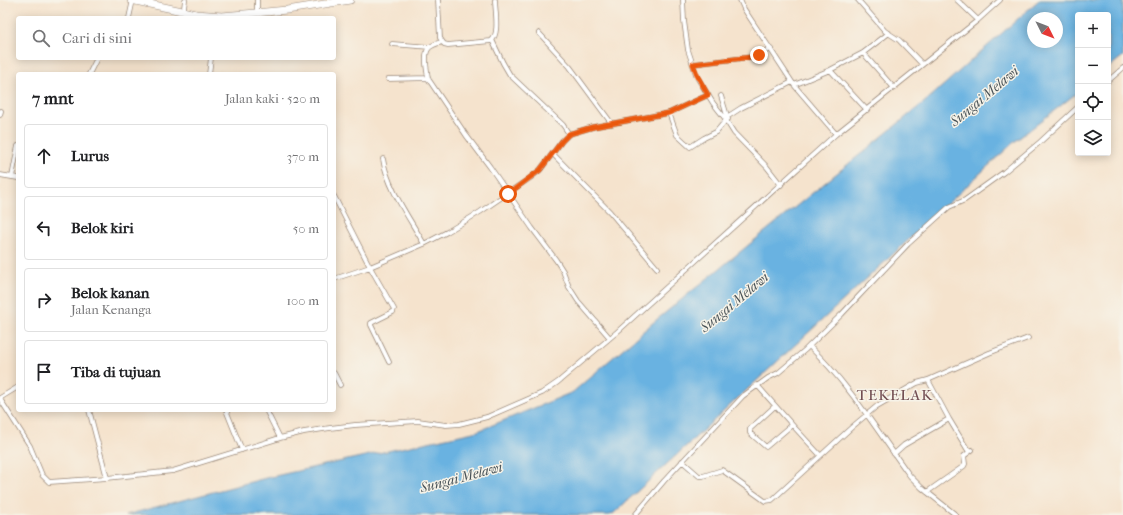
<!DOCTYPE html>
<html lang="id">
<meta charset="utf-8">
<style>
body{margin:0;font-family:"IM FELL French Canon",serif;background:#f6f6f6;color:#202124}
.controls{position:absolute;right:12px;top:12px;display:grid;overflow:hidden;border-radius:4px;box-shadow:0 2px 10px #0003}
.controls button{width:36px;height:36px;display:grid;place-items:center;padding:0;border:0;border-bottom:1px solid #e0e0e0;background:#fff;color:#202124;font:20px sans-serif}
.compass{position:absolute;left:1027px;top:12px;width:36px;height:36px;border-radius:50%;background:#fff;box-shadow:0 2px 10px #0003;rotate:132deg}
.stop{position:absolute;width:12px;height:12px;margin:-9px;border:3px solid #ea580c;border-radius:50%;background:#fff}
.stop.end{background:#ea580c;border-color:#fff;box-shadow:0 1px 4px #0008}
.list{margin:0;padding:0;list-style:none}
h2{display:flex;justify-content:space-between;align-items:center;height:52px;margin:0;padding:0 16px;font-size:17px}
h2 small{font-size:13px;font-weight:400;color:#757577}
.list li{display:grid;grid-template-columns:26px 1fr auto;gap:12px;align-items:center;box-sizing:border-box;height:64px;margin:0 8px 8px;padding:0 8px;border:1px solid #e0e0e0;border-radius:4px}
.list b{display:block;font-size:15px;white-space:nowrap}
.list p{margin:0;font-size:13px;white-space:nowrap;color:#757577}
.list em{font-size:13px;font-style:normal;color:#757577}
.icon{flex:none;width:22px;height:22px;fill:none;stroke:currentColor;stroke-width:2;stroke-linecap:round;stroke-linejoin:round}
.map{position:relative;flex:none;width:1123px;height:515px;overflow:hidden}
.search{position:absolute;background:#fff;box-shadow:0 2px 10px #0003;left:16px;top:16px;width:320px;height:44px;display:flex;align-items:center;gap:10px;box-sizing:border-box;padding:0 14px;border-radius:4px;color:#757577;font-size:15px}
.panel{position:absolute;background:#fff;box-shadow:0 2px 10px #0003;left:16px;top:72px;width:320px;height:340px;border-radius:4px}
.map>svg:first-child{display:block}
.water{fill:#69b2e1;stroke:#526e80;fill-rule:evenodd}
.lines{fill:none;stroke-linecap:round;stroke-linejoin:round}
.street-casing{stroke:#988676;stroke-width:5.5}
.primary-casing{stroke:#988676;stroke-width:8}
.street{stroke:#fff;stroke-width:4}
.primary{stroke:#fff;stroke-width:7}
.route{stroke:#ea580c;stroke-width:5}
.labels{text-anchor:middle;stroke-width:3;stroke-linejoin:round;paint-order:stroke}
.water-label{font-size:14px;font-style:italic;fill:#495358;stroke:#f7f3e8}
.quarter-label{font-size:15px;letter-spacing:1px;fill:#724d51;stroke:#f7f3e8}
</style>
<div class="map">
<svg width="1123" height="515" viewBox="0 0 1123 515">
<rect width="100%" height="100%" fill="#f7f3e8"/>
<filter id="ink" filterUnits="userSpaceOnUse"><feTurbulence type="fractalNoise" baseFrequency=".025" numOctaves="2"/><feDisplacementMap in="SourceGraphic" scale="8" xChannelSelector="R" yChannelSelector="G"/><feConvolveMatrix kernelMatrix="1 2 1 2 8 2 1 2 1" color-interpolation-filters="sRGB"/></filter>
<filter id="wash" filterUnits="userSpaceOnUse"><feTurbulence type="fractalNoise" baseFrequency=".012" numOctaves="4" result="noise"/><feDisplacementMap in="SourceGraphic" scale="16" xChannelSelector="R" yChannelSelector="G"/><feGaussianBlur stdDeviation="0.9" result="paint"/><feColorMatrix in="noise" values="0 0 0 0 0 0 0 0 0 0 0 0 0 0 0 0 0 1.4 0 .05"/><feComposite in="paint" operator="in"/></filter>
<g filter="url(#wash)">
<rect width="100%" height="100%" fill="#f5e3cd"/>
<path class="water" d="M1039,0H1123V56L1108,68V15H1078V92L1013,143L614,513L610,515H126L266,478L478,431L573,392L655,321L927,100ZM1033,18H1057V42H1033Z"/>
</g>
<g filter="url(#ink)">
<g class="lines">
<defs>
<path id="street" d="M257,0V10
M438,0L440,38L444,44L448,45L491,41C500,35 495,10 495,0
M683,0L684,21L688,50L697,77L713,103L724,117L734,133L767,167L781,185
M740,0L744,9L794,85L836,134
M858,0L885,31L899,40L922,64
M957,0L978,20
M184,8L185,0
M129,18L133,0
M539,33L570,67L612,124
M492,40L503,63L510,75L563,125L569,134
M442,42C438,43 432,45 429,48C423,54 427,70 428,78L429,80L466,135L490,167L532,228L556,260L563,271L569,287L578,301L610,338
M392,44L430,47
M863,53L894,88
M693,64L752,57L771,49
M830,70L867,110
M89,74L97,58
M209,74L211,58
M388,79L428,78
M1108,81L1123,68
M794,85L830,70L863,53L889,33
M721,96L728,119
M669,113L677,135L690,147L704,138L716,132L726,120
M0,115L1,111
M727,117L741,108L792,82
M553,154L610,212L657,268
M383,159C387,187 410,219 424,244
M0,175L18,178
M12,177L18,146
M334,196L370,267L394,309L393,312L371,323V325L389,362
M334,279L370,267L424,244L447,232L480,212L530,178L540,170L562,141L569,134L593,127L669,113L708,95
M809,346C849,384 878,432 910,476L922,488L956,515
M334,373L340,385
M757,385L795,428L820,455
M0,398L18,387
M0,399L30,446L42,475L49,482L107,478L173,471L280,438L304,432L330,428L355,425L418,421L446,425L459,424L487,417L542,393L558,382L617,332L836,134L978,20L1000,0
M775,406L750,429V433L766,447L792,425
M89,410L107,478
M226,410L242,450
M266,410L280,438
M949,419L969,452
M894,454L904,445L949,419L928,380
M682,461L699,476H703L722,470L765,501L772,500L852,427L877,406L917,383L928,380L989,353L1028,338
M927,492L964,466L965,464L964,456L972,450
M635,515L664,481L743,396L768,378L778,373L805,350L842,314L908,244L949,207L965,200L1004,172L1040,142L1078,107"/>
<path id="primary" d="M131,0L196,14L222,16L287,10L350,0"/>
</defs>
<use href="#street" class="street-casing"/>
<use href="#primary" class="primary-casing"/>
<use href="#street" class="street"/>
<use href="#primary" class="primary"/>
</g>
</g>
<g class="lines" filter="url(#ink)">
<path class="route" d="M508,194L540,170L562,141L569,134L593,127L669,113L708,95L698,77L693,64L752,57L759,55"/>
</g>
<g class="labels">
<g class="water-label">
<text transform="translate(984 96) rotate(-40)" y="5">Sungai Melawi</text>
<text transform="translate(734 302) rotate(-40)" y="5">Sungai Melawi</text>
<text transform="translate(461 477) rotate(-15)" y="5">Sungai Melawi</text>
</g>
<g class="quarter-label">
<text x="895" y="400">TEKELAK</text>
</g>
</g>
</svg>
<div class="controls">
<button>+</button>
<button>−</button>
<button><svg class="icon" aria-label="locate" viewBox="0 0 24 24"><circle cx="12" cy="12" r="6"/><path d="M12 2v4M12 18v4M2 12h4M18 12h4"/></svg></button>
<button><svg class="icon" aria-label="layers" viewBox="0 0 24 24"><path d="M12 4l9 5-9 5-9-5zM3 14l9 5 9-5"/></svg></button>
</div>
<svg class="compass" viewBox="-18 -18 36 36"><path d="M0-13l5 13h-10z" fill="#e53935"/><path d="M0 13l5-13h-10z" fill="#757577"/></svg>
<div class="stop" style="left:508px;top:194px"></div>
<div class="stop end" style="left:759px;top:55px"></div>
<div class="search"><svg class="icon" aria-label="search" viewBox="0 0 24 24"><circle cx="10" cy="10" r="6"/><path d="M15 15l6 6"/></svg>Cari di sini</div>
<section class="panel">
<h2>7 mnt<small>Jalan kaki · 520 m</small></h2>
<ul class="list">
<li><svg class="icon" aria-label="ahead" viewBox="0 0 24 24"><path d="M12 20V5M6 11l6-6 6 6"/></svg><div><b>Lurus</b></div><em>370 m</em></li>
<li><svg class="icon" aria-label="left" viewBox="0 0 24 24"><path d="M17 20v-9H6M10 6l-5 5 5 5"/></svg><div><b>Belok kiri</b></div><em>50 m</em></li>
<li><svg class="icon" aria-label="right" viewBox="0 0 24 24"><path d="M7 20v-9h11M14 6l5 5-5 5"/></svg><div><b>Belok kanan</b><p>Jalan Kenanga</p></div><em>100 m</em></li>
<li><svg class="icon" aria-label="arrive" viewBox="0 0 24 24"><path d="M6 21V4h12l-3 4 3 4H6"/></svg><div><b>Tiba di tujuan</b></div></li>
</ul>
</section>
</div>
